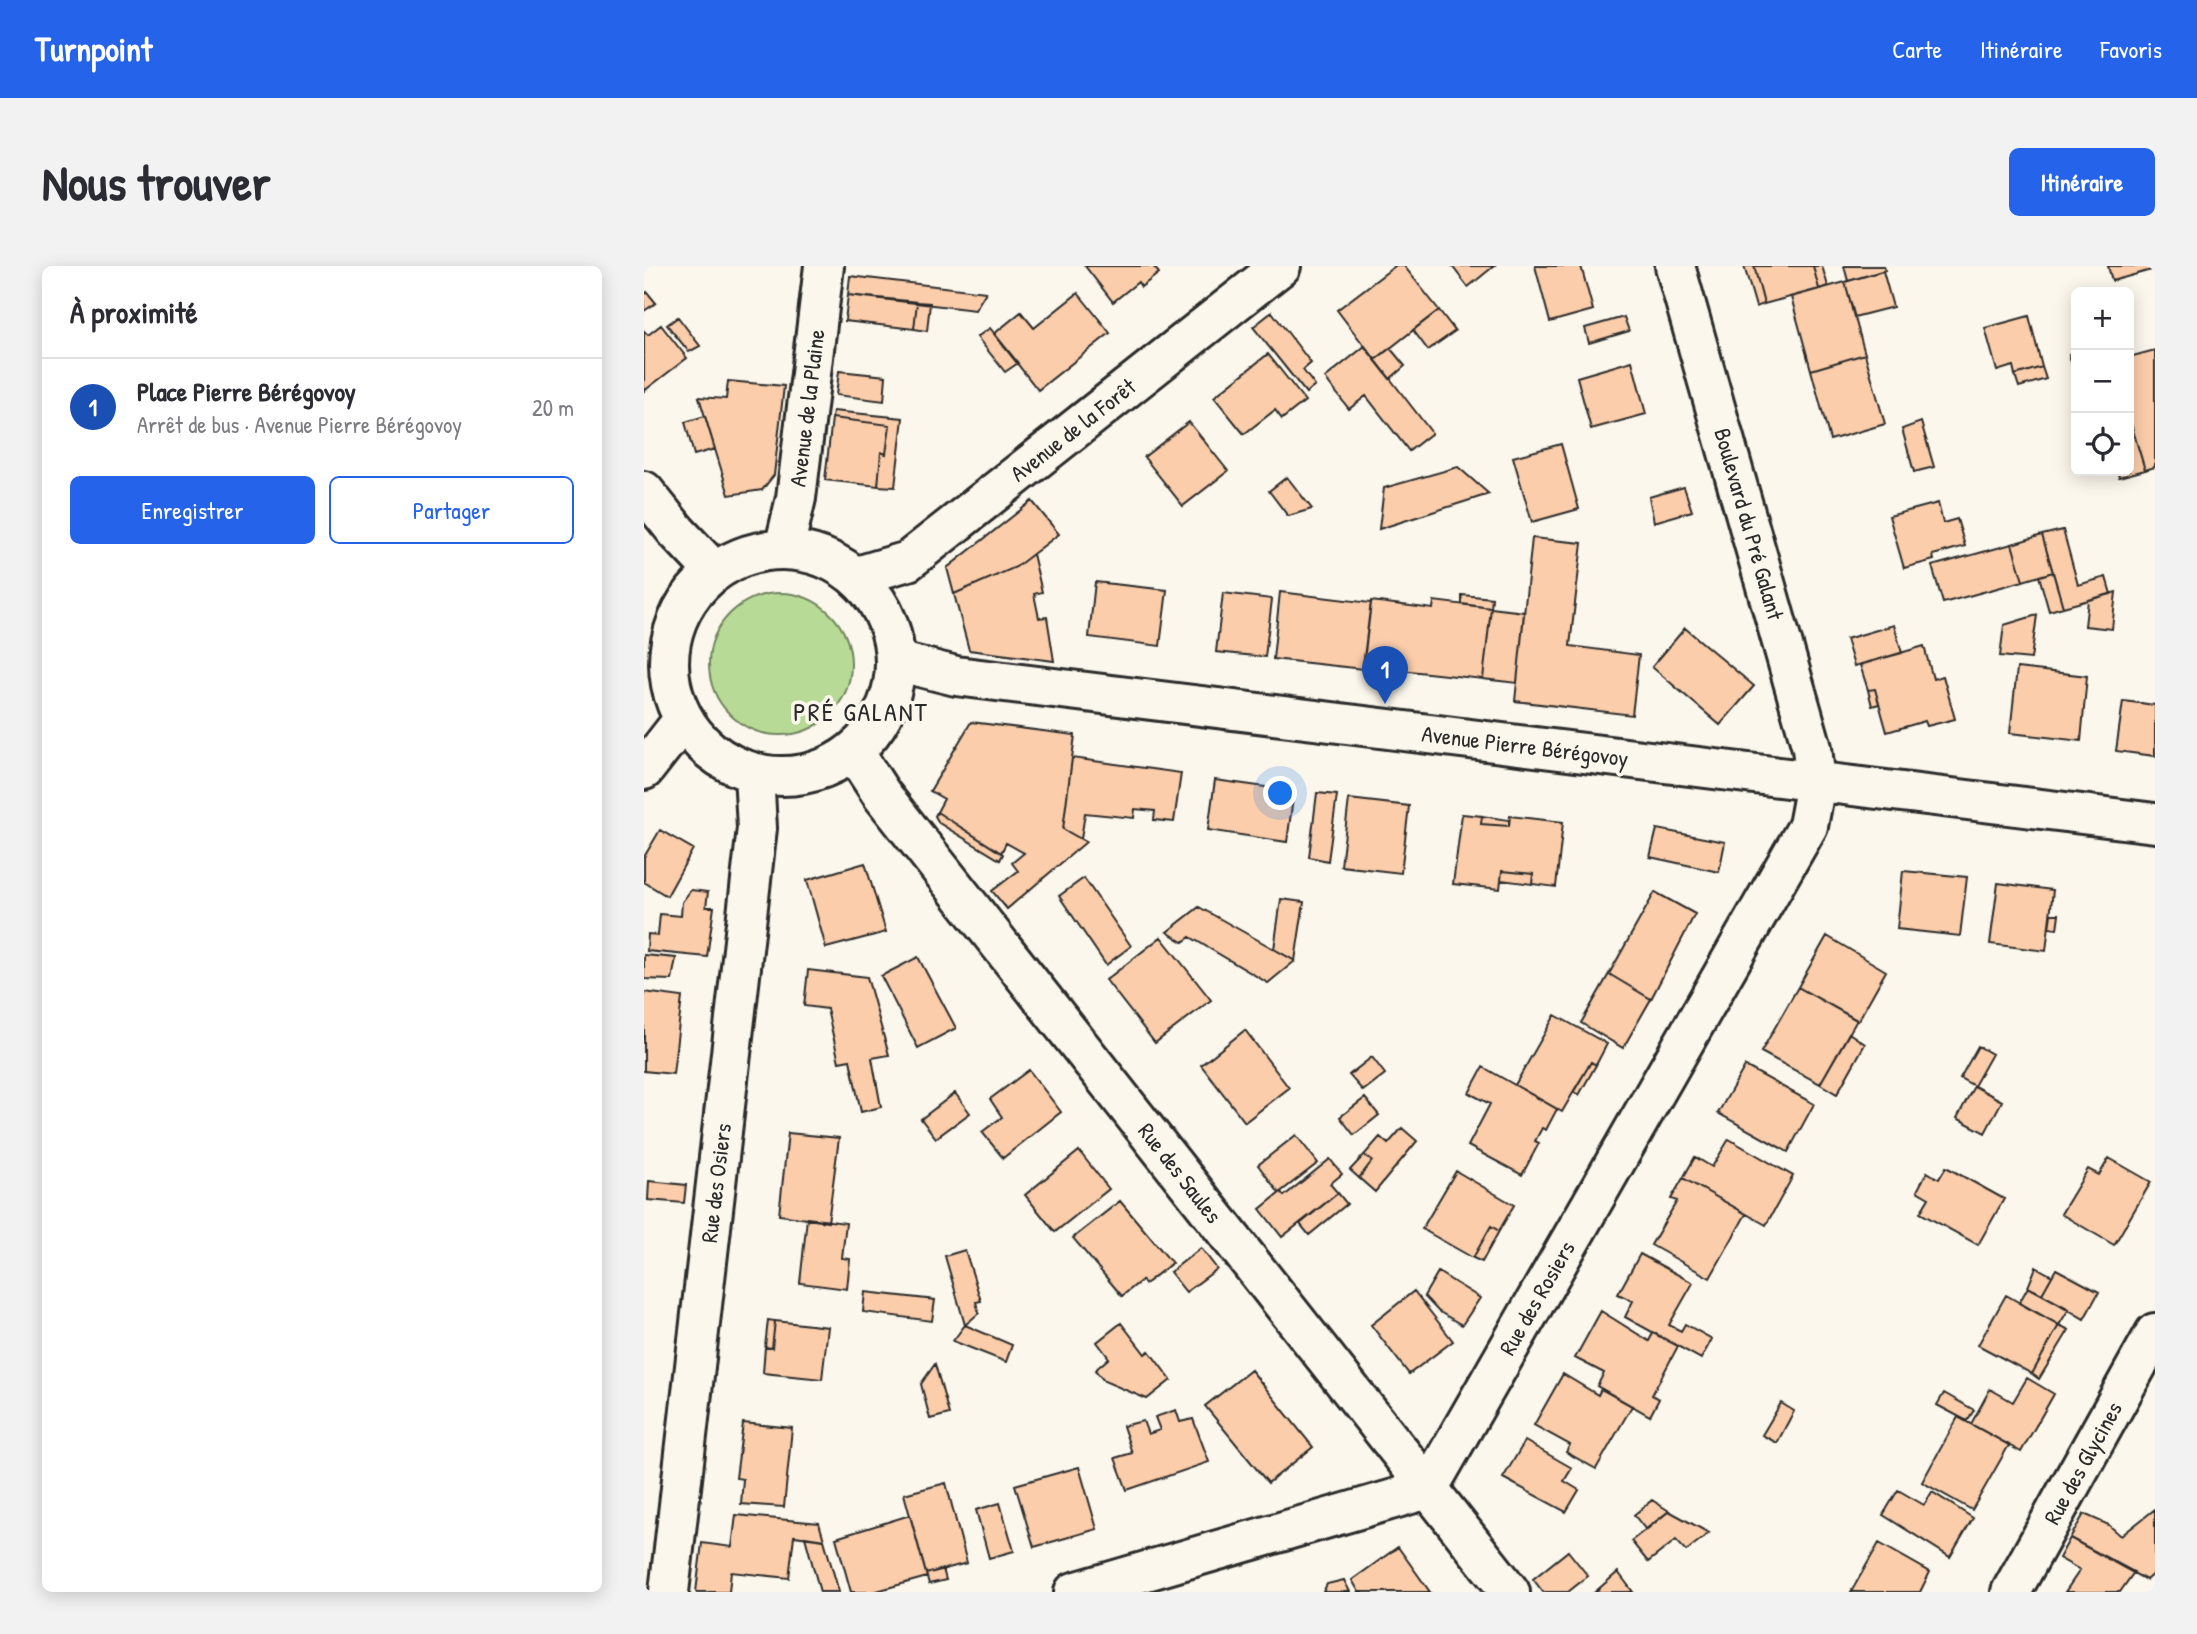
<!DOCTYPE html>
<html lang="fr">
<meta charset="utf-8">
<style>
body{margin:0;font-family:"Patrick Hand",sans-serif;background:#f2f2f3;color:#2b2b33}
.controls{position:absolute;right:21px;top:21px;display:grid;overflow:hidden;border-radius:10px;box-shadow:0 4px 18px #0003}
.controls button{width:63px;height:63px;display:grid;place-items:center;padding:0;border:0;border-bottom:2px solid #e1e1e2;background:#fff;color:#2b2b33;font:35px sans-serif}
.you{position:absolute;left:637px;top:528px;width:24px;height:24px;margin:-18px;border:5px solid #fff;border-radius:50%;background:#1a73e8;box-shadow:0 0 0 10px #1a73e833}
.badge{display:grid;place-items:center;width:46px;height:46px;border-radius:50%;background:#2563eb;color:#fff;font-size:23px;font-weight:700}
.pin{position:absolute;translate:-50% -58px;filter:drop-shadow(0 2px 4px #0008)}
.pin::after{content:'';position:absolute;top:37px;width:24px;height:21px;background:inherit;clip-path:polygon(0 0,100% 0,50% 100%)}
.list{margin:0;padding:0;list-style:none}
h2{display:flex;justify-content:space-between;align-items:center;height:91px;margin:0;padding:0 28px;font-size:30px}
h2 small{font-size:23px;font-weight:400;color:#7c7c81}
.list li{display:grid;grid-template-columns:46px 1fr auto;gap:21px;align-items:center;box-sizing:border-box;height:98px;padding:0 28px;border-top:2px solid #e1e1e2}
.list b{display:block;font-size:26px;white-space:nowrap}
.list p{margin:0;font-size:23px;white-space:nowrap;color:#7c7c81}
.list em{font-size:23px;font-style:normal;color:#7c7c81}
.actions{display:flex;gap:14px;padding:21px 28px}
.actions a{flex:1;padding:16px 0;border:2px solid #2563eb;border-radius:10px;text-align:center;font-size:24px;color:#2563eb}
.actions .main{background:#2563eb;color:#fff}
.icon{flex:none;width:38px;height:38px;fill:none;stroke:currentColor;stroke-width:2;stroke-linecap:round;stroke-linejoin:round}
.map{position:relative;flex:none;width:1511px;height:1326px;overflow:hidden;border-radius:10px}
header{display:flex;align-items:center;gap:42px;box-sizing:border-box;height:98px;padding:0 35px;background:#2563eb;color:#fff}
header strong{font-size:33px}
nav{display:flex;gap:38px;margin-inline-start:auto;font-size:24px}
.intro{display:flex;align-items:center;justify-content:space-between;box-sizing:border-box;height:168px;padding:0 42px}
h1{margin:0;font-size:49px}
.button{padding:18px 32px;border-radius:10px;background:#2563eb;color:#fff;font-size:24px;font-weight:700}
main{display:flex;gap:42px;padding:0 42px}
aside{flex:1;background:#fff;border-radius:10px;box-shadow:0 4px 18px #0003}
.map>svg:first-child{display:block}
.green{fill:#b7db96;stroke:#718360;stroke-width:2}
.building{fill:#fbcdaa;stroke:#2b2b2b;stroke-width:2}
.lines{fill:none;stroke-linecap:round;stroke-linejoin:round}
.minor-casing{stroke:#2b2b2b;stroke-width:44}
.minor{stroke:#fbf7ec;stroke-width:38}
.labels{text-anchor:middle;stroke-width:7;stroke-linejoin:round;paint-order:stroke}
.street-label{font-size:23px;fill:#2b2b2b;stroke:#fbf7ec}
.quarter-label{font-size:26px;letter-spacing:2px;fill:#2b2b2b;stroke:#fbf7ec}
</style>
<header>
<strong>Turnpoint</strong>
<nav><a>Carte</a><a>Itinéraire</a><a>Favoris</a></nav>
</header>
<div class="intro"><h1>Nous trouver</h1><a class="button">Itinéraire</a></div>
<main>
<aside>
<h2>À proximité<small></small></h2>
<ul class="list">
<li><span class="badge" style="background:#1a4fb4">1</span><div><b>Place Pierre Bérégovoy</b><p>Arrêt de bus · Avenue Pierre Bérégovoy</p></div><em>20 m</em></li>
</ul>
<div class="actions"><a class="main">Enregistrer</a><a>Partager</a></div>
</aside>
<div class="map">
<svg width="1511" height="1326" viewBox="0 0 1511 1326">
<rect width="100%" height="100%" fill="#fbf7ec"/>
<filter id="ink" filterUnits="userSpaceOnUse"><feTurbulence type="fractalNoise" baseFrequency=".0143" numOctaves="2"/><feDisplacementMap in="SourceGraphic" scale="14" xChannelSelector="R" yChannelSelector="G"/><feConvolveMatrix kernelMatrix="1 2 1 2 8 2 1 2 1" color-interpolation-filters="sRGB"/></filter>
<g filter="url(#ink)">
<path class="green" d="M65 398a71 71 0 1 1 142 0a71 71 0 1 1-142 0Z"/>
<path class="building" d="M441,0H509L515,7L497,21L494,16L469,36Z
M751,0H760L795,44L731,94L693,44Z
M808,0H850L824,21Z
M891,0H937L949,44L906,56Z
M1100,0H1110L1120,38L1112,41Z
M1110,0H1169L1175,23L1120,38Z
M1169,0H1178L1184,20L1175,23Z
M1200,0H1240L1241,4L1204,15Z
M1464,0H1511V3L1468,15Z
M1239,5L1249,41L1210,51L1201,16Z
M206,10L342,26L331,44L204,29Z
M1201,16L1221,88L1167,104L1147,31Z
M3,26L12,37L0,45V29Z
M434,27L466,67L394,124L350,68L377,46L390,62Z
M204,29L273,36L270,63L201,55Z
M273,36L286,37L283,65L270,63Z
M795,44L811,65L784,84L769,64Z
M628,46L667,97L659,104L671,120L662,127L609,61Z
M1385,50L1398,101L1371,109L1369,100L1353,105L1341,62Z
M34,51L56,80L45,86L23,59Z
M980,51L985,65L945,77L941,62Z
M17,59L43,92L0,125V65L4,69Z
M346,62L374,97L361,106L333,71Z
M721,80L788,167L765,185L722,130L705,143L681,112Z
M746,82L761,100L746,113L731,94Z
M1511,84V201L1501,204L1485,151V91Z
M1432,85V105L1430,106L1425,88Z
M624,88L661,135L638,153L631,144L600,168L570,131Z
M1221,88L1241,158L1186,174L1167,104Z
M988,95L1002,148L947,163L933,111Z
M1398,101L1402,113L1375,121L1371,109Z
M195,105L242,110L240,135L192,129Z
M84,115L140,120L130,209L118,224L85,229L55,131L82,133Z
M189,145L259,152L251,221L234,220L237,186L242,188L246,159L188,152Z
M61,150L71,183L50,189L41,156Z
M1485,151L1501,204L1475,211L1473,205H1485Z
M188,152L246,159L242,188L237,186L234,220L181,214Z
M545,156L584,205L539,240L500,191Z
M1277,156L1290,201L1270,206L1258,163Z
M917,178L935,243L888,256L869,191Z
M814,201L845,228L735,263L740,222Z
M643,211L668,243L644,250L625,225Z
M1040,221L1048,245L1010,256L1005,231Z
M388,235L415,268L372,301L310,328L303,302Z
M1294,237L1299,257L1313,253L1321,280L1289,289L1290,294L1260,302L1245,250Z
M1419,264L1434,319L1462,311L1467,328L1419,341L1398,269Z
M1398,269L1409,306L1379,315L1368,278Z
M888,272L938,277L926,380L995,389L988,449L871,435Z
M1368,278L1379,315L1299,337L1288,300Z
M389,288L398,326L390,328L395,352L403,351L410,395L325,384L310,328L372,301Z
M1409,306L1419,341L1405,345L1395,310Z
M451,316L523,324L516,380L445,371Z
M636,326L727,337L719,403L629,393Z
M1472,326L1468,363L1441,360L1444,334Z
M579,327L628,333L621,391L572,386Z
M818,329L848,332L847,342L818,338Z
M727,335L789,343L790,335L847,342L839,413L719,400Z
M847,342L880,346L873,417L839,413Z
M1393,349L1387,393L1356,390L1360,359Z
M1250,359L1258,387L1210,400L1202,373Z
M1041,362L1110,420L1076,459L1008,401Z
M1280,380L1289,413L1299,410L1311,453L1283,460L1281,455L1243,466L1231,423L1224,424L1216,399Z
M1373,402L1443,410L1437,475L1366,467Z
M1231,423L1235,438L1228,440L1224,424Z
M1479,435L1511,439V490L1472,485Z
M327,456L431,469L419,563L442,576L363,643L348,625L374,605L368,597L380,587L362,577L357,587L293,546L300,533L286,525Z
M428,492L537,507L530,556L510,554L511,545L491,543L490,552L441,547L437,573L419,563Z
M571,514L650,525L643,576L564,564Z
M673,527L693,529L684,595L665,591Z
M705,533L765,540L757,607L697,600Z
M293,546L359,588L356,594L295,557L291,550Z
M818,548L838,550L837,558L865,560L866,550L919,556L912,621L888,618L889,608L858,605L856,623L809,618Z
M838,550L865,554V560L837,558Z
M1013,563L1081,576L1075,606L1006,591Z
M16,564L49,583L23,630L0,616V591Z
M221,597L242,666L182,682L163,614Z
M858,605L889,608L888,618L857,614Z
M1259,605L1323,611L1316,670L1253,663Z
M440,612L487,680L462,699L415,630Z
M1354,617L1409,624L1402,685L1346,678Z
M47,624L64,626L62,641H70L63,691L3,685L4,668L14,669L16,648L37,650L38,636Z
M1011,626L1051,648L1007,733L965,708Z
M637,633L660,636L651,695L630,683Z
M555,641L630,683L651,695L624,717L546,671L539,676L523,666Z
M1407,648H1415L1413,663L1405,662Z
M1183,670L1242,705L1214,755L1154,721Z
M517,671L567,734L511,777L462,714Z
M0,689L32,692L28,714L0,713Z
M274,691L312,762L274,782L237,710Z
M164,704L223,711L245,789L228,792L237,841L217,846L206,794L195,796L183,743L160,740Z
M965,708L1007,733L979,782L937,757Z
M1154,721L1213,754L1176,818L1117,786Z
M0,726L38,731L29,808L0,805Z
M911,749L963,778L952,799L947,796L918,846L871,819Z
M601,764L645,822L601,856L557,799Z
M1205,767L1221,778L1193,828L1176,818Z
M1334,780L1348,788L1330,820L1316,812Z
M728,791L741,808L719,825L705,809Z
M947,796L952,799L935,829L929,826Z
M1101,800L1170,838L1144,886L1074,847Z
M839,801L913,843L902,864L898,862L891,875L895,877L878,909L824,880L846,838L825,827Z
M385,804L417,846L359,892L338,866L358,851L346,833Z
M1330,820L1358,835L1341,867L1313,852Z
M311,827L326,847L292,872L277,853Z
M721,832L735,849L710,869L696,851Z
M758,862L773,875L731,926L715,912L728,895L720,889L736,871L744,878Z
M144,867L195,872L184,956L135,949Z
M652,869L674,897L635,927L614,899Z
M1085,873L1149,910L1122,959L1039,912L1051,891L1068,901Z
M435,885L465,923L411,966L381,929Z
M720,889L728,895L715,912L706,904Z
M1465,892L1507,916L1470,979L1417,948L1444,903L1455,909Z
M686,893L698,908L686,918L694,927L638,971L616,943L637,926L640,930Z
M1302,901L1360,933L1334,979L1276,947L1285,932L1273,925L1283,906L1295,913Z
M812,905L870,939L855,965L847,960L829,992L778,963Z
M1039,912L1102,948L1066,1012L1007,979L1033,935L1027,933Z
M5,915L42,919L40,937L4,934Z
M694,927L703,938L665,969L656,958Z
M476,935L528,997L501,1018L498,1014L478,1030L429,972Z
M163,952L202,957L198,992L206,993L203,1023L156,1017Z
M847,960L855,965L838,996L829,992Z
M557,982L573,1003L542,1026L526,1006Z
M321,984L337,1035L332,1036L335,1047L321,1059L301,990Z
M996,988L1049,1017L1025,1059L1037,1065L1041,1058L1068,1073L1057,1093L981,1051L989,1035L974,1028Z
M1392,1001L1408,1010L1398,1028L1384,1021Z
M1412,1003L1455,1026L1440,1053L1398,1028Z
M794,1006L836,1032L818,1059L794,1045L780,1030Z
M1384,1021L1425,1043L1415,1059L1375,1037Z
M770,1025L809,1075L765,1108L727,1059Z
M221,1026L291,1034L288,1055L219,1046Z
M1362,1029L1415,1059L1388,1108L1334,1079Z
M957,1045L1005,1075L1009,1067L1034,1080L1008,1129L1015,1133L1006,1150L953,1120L960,1107L931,1092Z
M124,1054L131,1055L128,1082L121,1081Z
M131,1055L184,1061L178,1113L119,1107L121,1081L128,1082Z
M477,1057L501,1088L505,1085L527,1114L503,1133L460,1115L451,1104L465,1092L453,1076Z
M321,1059L368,1079L362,1096L309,1075Z
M1415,1059L1425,1064L1395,1113L1388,1108Z
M291,1098L305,1148L286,1153L277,1118Z
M607,1104L669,1181L624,1217L561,1140Z
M919,1108L954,1129L957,1123L988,1140L952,1203L922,1186L926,1179L890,1159Z
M1383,1112L1410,1128L1377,1186L1327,1158L1346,1123L1369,1136Z
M1300,1127L1330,1144L1323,1155L1293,1139Z
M1137,1137L1150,1145L1133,1177L1118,1169Z
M532,1144L536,1156L549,1153L565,1196L483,1224L471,1192L488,1187L479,1160L499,1155L504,1168L516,1164L511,1151Z
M1314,1151L1365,1179L1328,1244L1278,1216Z
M99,1157L148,1162L140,1241L97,1238L99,1213L92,1212Z
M881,1175L928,1202L920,1215L935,1224L922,1246L859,1212Z
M435,1201L453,1263L390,1281L371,1219Z
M302,1217L323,1297L282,1308L260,1228Z
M1254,1224L1280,1239L1288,1226L1329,1252L1306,1291L1239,1249Z
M1008,1234L1025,1245L1002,1264L990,1249Z
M356,1237L370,1285L345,1292L332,1244Z
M1511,1243V1306L1502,1314L1426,1272L1440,1248L1465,1259L1477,1270Z
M1025,1245L1065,1267L1042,1285L1032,1274L1004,1296L987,1275Z
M92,1249L175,1257L180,1274L150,1270L145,1312L87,1306L85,1326H52L58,1277L88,1281Z
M266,1249L283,1311L229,1326H207L192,1272Z
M161,1271L180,1274L195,1326H176Z
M1426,1272L1490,1306L1476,1326H1421L1436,1304L1415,1292Z
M1235,1277L1286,1306L1276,1326H1207Z
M754,1281L786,1326H715L708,1314Z
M924,1285L944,1310L924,1326H899L889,1313Z
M299,1303L302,1314L285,1318L282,1308Z
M974,1306L989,1326H951Z
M700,1314L706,1326H679L683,1318Z"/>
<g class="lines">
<defs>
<path id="minor" d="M0,225L33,266L70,305
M140,283L152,232L180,0
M25 397a113 113 0 1 1 226 0a113 113 0 1 1-226 0Z
M213,310L264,295L637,0
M252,395L312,410L1511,557
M210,486L238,529L866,1326
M0,504L39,454
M25,1326L113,562L110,507
M430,1326L784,1223L1164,560L1172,517L1168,482L1031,0
M1367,1326L1511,1067"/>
</defs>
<use href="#minor" class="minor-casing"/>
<use href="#minor" class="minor"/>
</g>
</g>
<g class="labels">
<g class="street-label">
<text transform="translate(163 142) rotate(-83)" y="8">Avenue de la Plaine</text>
<text transform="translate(429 164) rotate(-38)" y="8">Avenue de la Forêt</text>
<text transform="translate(1105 258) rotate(74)" y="8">Boulevard du Pré Galant</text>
<text transform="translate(881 480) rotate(7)" y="8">Avenue Pierre Bérégovoy</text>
<text transform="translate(536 907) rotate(52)" y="8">Rue des Saules</text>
<text transform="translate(72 917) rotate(-83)" y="8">Rue des Osiers</text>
<text transform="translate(893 1032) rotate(-60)" y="8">Rue des Rosiers</text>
<text transform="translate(1439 1197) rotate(-61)" y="8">Rue des Glycines</text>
</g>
<g class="quarter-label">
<text x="217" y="455">PRÉ GALANT</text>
</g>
</g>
</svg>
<div class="controls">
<button>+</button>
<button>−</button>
<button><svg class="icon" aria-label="locate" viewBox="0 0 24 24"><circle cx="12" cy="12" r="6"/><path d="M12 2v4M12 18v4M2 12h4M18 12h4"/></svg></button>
</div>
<div class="you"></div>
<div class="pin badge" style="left:741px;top:438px;background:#1a4fb4">1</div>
</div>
</main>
